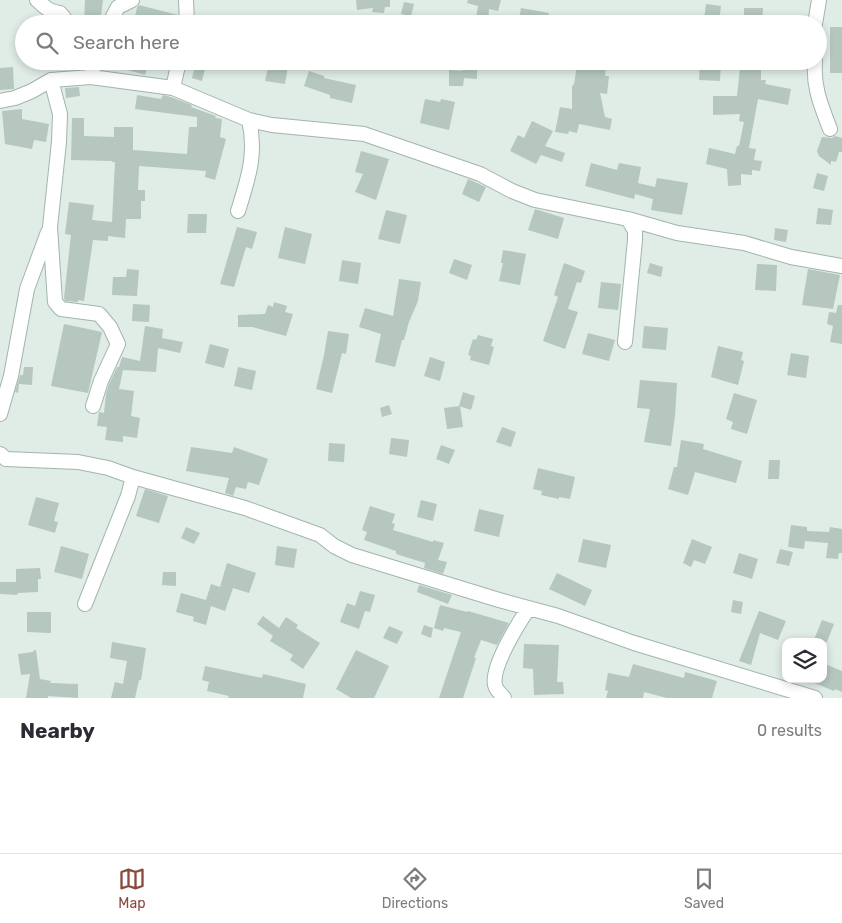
<!DOCTYPE html>
<style>
body{margin:0;font-family:Rubik,sans-serif;background:#f2f2f3;color:#2b2b33}
.controls{position:absolute;right:15px;bottom:15px;display:grid;overflow:hidden;border-radius:10px;box-shadow:0 2px 8px #0003}
.controls button{width:45px;height:45px;display:grid;place-items:center;padding:0;border:0;border-bottom:1px solid #e1e1e2;background:#fff;color:#2b2b33;font:25px sans-serif}
.list{margin:0;padding:0;list-style:none}
h2{display:flex;justify-content:space-between;align-items:center;height:65px;margin:0;padding:0 20px;font-size:21px}
h2 small{font-size:16px;font-weight:400;color:#7c7c81}
.icon{flex:none;width:28px;height:28px;fill:none;stroke:currentColor;stroke-width:2;stroke-linecap:round;stroke-linejoin:round}
.map{position:relative;flex:none;width:842px;height:698px;overflow:hidden}
.search{position:absolute;background:#fff;box-shadow:0 2px 8px #0003;left:15px;right:15px;top:15px;height:55px;display:flex;align-items:center;gap:12px;box-sizing:border-box;padding:0 18px;border-radius:28px;color:#7c7c81;font-size:19px}
.sheet{height:155px;background:#fff}
nav{display:flex;justify-content:space-around;align-items:center;box-sizing:border-box;height:70px;border-top:1px solid #e1e1e2;background:#fff;font-size:14px;color:#7c7c81}
nav a{display:grid;justify-items:center;gap:2px}
nav .on{color:#8a4a3e}
.map>svg:first-child{display:block}
.building{fill:#b5c7bf}
.lines{fill:none;stroke-linecap:round;stroke-linejoin:round}
.street-casing{stroke:#a2b4ad;stroke-width:16}
.street{stroke:#fff;stroke-width:14}
</style>
<div class="map">
<svg width="842" height="698" viewBox="0 0 842 698">
<rect width="100%" height="100%" fill="#e0ece6"/>
<path class="building" d="M85,0H103L100,24H84Z
M356,0H390V7H385L384,13L372,12L373,8L357,10Z
M468,0H501L498,11L489,9L488,24H475L478,6L467,3Z
M404,2L414,4L411,16L401,14Z
M706,4L721,6L719,22L704,19Z
M139,5L178,15V24H154L155,21L135,17L137,7Z
M521,8L549,13L547,24H518Z
M744,8H763L762,24H744Z
M41,15L55,21L57,24H40Z
M830,27H842V73H830Z
M107,61H149L145,75L107,64Z
M700,61H721L720,81L699,80Z
M196,62L206,65L202,81L192,78Z
M269,63L288,66L285,84L265,81Z
M463,63L477,64V79L464,78L463,86H449V70L462,71Z
M577,65L606,68L605,76H609L607,94L600,93L605,117L612,119L610,130L579,124L577,133L569,131L568,134L555,132L560,107L572,109V86L574,84Z
M13,67L14,89L0,90V68Z
M740,68L761,70V80H766L765,84L791,89L788,105L758,99L749,148L756,149L754,160L762,161L760,171L752,170V175L741,174V185L728,186L727,169L706,164L709,148L735,154L737,146H739L744,122L739,121L740,114L713,115V96H737Z
M309,71L324,76V78L356,85L352,103L330,98V95L304,86Z
M79,87L80,96L66,98L65,88Z
M137,95L161,99L163,95L171,97L192,105L191,107L216,116L215,118L222,119L220,137L226,139L215,180L205,177L206,171L139,166L138,190H145V201H141V219H126L125,238L108,236V241L93,240L84,301L78,300V302L65,301L64,298L71,235L65,234L69,202L94,205L92,220L112,222L115,162H112V161L71,160L72,118H84V136L114,137V127H133V150L187,154L189,127H197V117L135,109Z
M425,99L440,102L441,99L455,102L449,130L420,123Z
M22,109V119L49,124L46,142L34,140L32,149L5,144L2,111Z
M532,121L553,131L545,146L565,153L562,162L541,155L536,164L510,151L518,135L524,138Z
M835,136L842,138V152H839L836,162L831,161V165L819,156L817,151L822,137L832,138Z
M361,151L389,159L376,200L355,192L363,174L355,172Z
M591,163L617,170L619,163L641,167L638,183L655,187L657,178L688,183L682,215L651,210L653,199L635,194L634,199L585,186Z
M817,173L828,176L824,191L813,188Z
M468,179L486,187L479,202L462,194Z
M818,208L833,210L831,225L816,224Z
M535,209L564,218L558,239L528,230Z
M386,210L407,215L400,244L378,239Z
M188,214H207L206,233H187Z
M237,227L257,232L252,249L246,247L234,287L220,284Z
M285,227L312,234L305,264L278,258Z
M775,228L788,230L786,242L774,240Z
M503,250L526,254L520,285L499,281L503,263H501Z
M454,259L472,265L467,280L449,273Z
M342,260L361,263L358,284L339,281Z
M564,263L585,271L581,283L577,282L568,309L578,312L565,349L543,341L558,297L554,295Z
M650,263L663,267L661,277L647,273Z
M757,264L777,265L776,291L755,290Z
M127,269L139,270L137,296L112,295L113,277H126Z
M808,269L840,275L833,309L802,305Z
M399,279L421,282L418,301L409,322L404,340H402L395,367L375,362L381,334L359,327L365,308L393,316Z
M601,282L621,284L618,310L598,308Z
M274,302L287,306L285,312L293,314L286,336L252,327H238V315L265,314L268,305L273,307Z
M133,304L150,305L149,322L132,321Z
M838,305H842V344L830,342L833,326L827,324L829,312L836,313Z
M64,324L102,332L88,393L51,386Z
M145,326L163,329L162,338L183,342L180,353L158,348L156,372L123,370L119,389L134,391L131,416L140,418L137,438L123,436V442L105,440L107,427L97,426L99,412L104,413L106,394L109,384L117,367H119L122,357L140,361Z
M644,326L668,328L666,350L642,348Z
M328,331L349,334L346,354L342,353L332,393L316,389L324,355Z
M588,333L615,340L609,361L582,354Z
M478,335L493,339L491,346L494,347L489,365L470,360L471,356L468,355L473,339L476,340Z
M210,344L229,349L224,368L205,363Z
M718,346L743,352L741,360L744,361L738,385L711,377Z
M791,353L809,356L806,378L787,375Z
M430,357L445,362L440,381L424,376Z
M24,367H33L32,385L19,384L18,393L15,392L20,375H23Z
M238,367L256,371L252,390L234,386Z
M640,380L677,383L675,416L671,446L644,442L650,409L637,408Z
M463,392L475,396L471,410L459,406Z
M734,393L757,400L747,434L731,429L733,422L726,419Z
M389,405L392,414L382,417L380,408Z
M460,406L463,427L447,429L444,408Z
M502,427L516,432L511,447L496,442Z
M391,438L409,440L407,457L389,454Z
M681,440L704,444L703,449L742,461L736,483L695,472L688,495L668,489L674,467H677Z
M329,443L345,444L344,462L328,461Z
M441,445L455,450L449,464L436,459Z
M191,447L232,453L234,447L268,459L259,485L248,482L246,489L236,487L233,496L225,493L229,478L186,471Z
M769,460H780L779,479H768Z
M538,468L575,477L570,499L559,497V499L541,495L542,491L533,489Z
M145,489L168,496L159,523L136,516Z
M36,497L59,503L54,521L58,522L55,533L28,525Z
M421,500L437,504L433,521L417,517Z
M370,506L395,514L392,523L395,524L393,530L433,542V540L444,543L438,560L447,562L443,574L424,568L425,563L396,554V551L364,540L367,532L362,530Z
M479,509L504,515L499,537L474,531Z
M791,525L807,527V531L829,532L830,527L842,529V553H839L838,559L826,558L828,543L805,541L804,549L788,547Z
M186,527L200,533L194,544L181,538Z
M583,539L611,545L606,568L578,562Z
M692,539L712,547L705,564L694,560L691,567L683,563Z
M61,546L89,554L82,579L54,572Z
M277,546L297,549L294,568L275,565Z
M780,549L793,552L789,566L776,563Z
M739,553L758,559L752,579L733,573Z
M227,563L256,573L249,593L233,588L225,611L211,606L206,625L193,621L194,617L176,612L181,593L206,600L211,584L220,587Z
M40,568L41,579H38V592L18,593L17,595L0,594V582H16V569Z
M163,572H176V586L162,585Z
M557,573L592,590L585,606L549,589Z
M419,585L452,595L448,604L417,592Z
M360,591L375,595L370,612L365,611L359,629L340,622L347,603L355,606Z
M733,600L743,602L741,614L731,612Z
M440,605L467,612L468,611L509,623L497,645L481,640L474,658H476L463,698H439L461,632L444,628L443,631L434,628Z
M759,611L786,621L778,640L760,633L751,665L739,661Z
M27,612H51V633L27,632Z
M263,616L279,628L286,617L298,625L296,628L320,643L303,669L290,660L293,655L270,641L273,636L257,624Z
M822,620L834,624L827,642H813Z
M424,625L433,628L431,638L421,634Z
M389,626L403,632L397,644L383,638Z
M112,642L146,648L141,680H139L135,698H111L115,682L123,684L127,661L110,658Z
M524,644L559,645L557,682H563L564,694L534,695L533,669L523,668Z
M34,650H36L40,679L51,681L50,683L78,684V698L48,696V698H26L30,674L21,675L18,654L33,652Z
M356,650L389,666L374,698H351L336,689Z
M633,664L684,678L685,672L717,681L712,698H667L644,692L643,698H606L608,691L605,690L608,673L629,677Z
M825,664L842,671V692L835,689L834,691L805,679H823V669Z
M205,666L262,678L263,674L306,684L303,698H228L229,696L207,691L209,682L202,680Z"/>
<g class="lines">
<defs>
<path id="street" d="M37,0C45,7 49,12 60,13L69,24
M186,0L187,24
M109,24L118,7L132,0
M815,24L819,0
M815,61C813,88 821,105 830,129
M91,77L95,61
M51,80L60,114L59,142L50,227L55,302L61,309L99,314L110,327L118,344L101,381L93,406
M173,88L179,61
M0,101L15,98L32,91L51,80L91,77L173,88L249,120L272,125L364,134L480,174L512,191L535,200L628,219L677,233L744,243L791,257L842,266
M238,211C248,179 257,154 249,120
M625,342L635,240V231L628,219
M0,414L11,376L27,289L48,232
M0,454L6,459L78,462L108,468L133,477L128,496L85,604
M133,477L245,508L320,535L334,546L352,555L499,600L558,616L634,643L815,698
M504,698C501,694 496,690 495,685C491,667 518,624 528,609"/>
</defs>
<use href="#street" class="street-casing"/>
<use href="#street" class="street"/>
</g>
</svg>
<div class="controls">
<button><svg class="icon" aria-label="layers" viewBox="0 0 24 24"><path d="M12 4l9 5-9 5-9-5zM3 14l9 5 9-5"/></svg></button>
</div>
<div class="search"><svg class="icon" aria-label="search" viewBox="0 0 24 24"><circle cx="10" cy="10" r="6"/><path d="M15 15l6 6"/></svg>Search here</div>
</div>
<section class="sheet">
<h2>Nearby<small>0 results</small></h2>
<ul class="list">
</ul>
</section>
<nav>
<a class="on"><svg class="icon" aria-label="map" viewBox="0 0 24 24"><path d="M3 6l6-2 6 2 6-2v14l-6 2-6-2-6 2zM9 4v14M15 6v14"/></svg>Map</a>
<a><svg class="icon" aria-label="directions" viewBox="0 0 24 24"><path d="M12 3l9 9-9 9-9-9zM9 14v-3h6M13 9l2 2-2 2"/></svg>Directions</a>
<a><svg class="icon" aria-label="saved" viewBox="0 0 24 24"><path d="M7 4h10v16l-5-4-5 4z"/></svg>Saved</a>
</nav>
